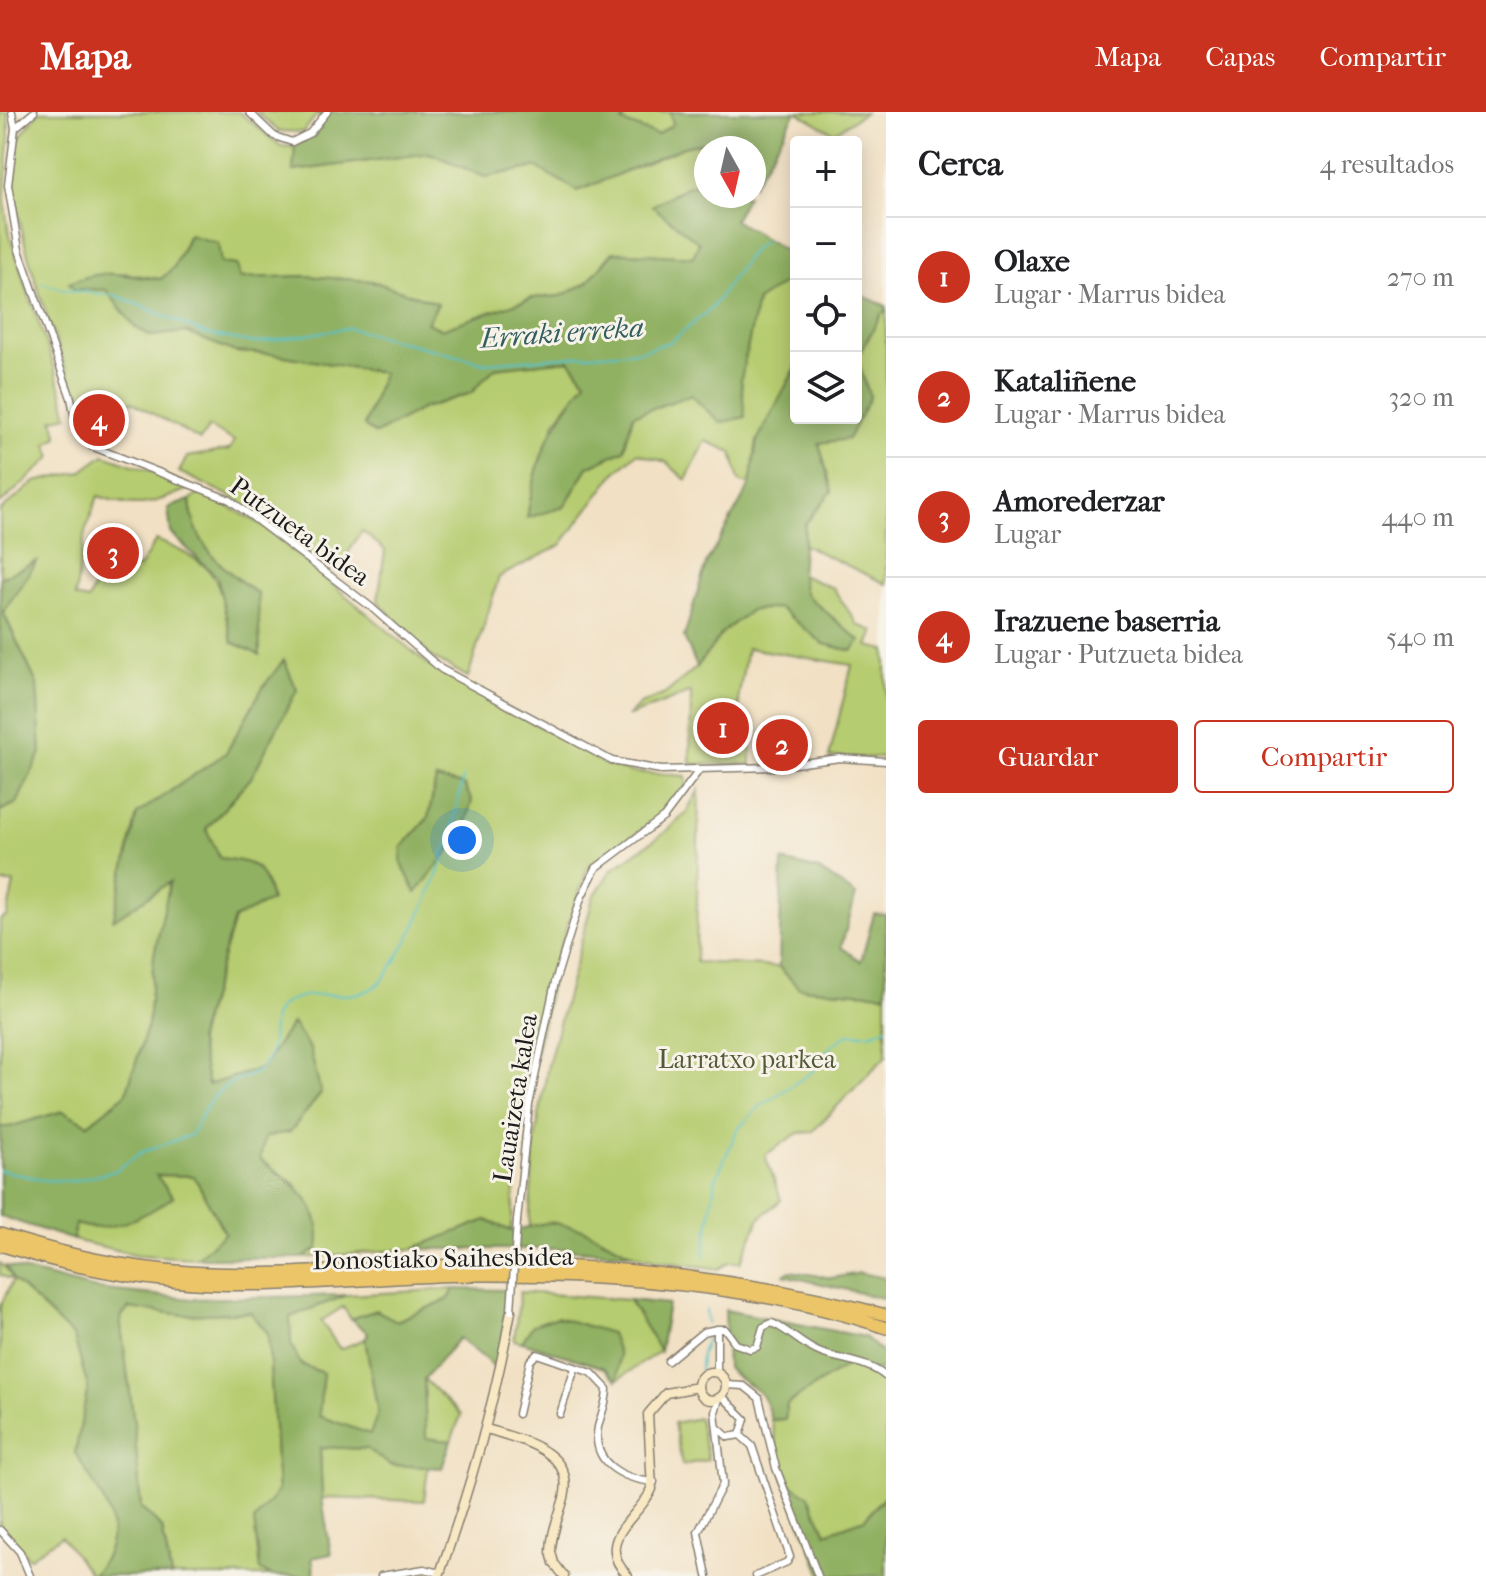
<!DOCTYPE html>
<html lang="es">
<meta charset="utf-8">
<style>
body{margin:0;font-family:"IM FELL French Canon",serif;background:#f6f6f6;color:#202124}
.controls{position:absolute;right:24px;top:24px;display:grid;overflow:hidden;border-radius:8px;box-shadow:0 4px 20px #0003}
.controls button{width:72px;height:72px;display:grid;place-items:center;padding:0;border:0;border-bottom:2px solid #e0e0e0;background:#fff;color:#202124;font:40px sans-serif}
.compass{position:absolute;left:694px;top:24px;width:72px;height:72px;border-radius:50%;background:#fff;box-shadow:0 4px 20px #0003;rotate:172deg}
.you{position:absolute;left:462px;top:728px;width:28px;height:28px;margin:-20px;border:6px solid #fff;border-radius:50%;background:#1a73e8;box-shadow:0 0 0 12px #1a73e833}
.badge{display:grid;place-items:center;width:52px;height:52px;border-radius:50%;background:#c8321e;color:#fff;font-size:26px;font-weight:700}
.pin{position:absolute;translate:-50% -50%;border:4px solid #fff;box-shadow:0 2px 8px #0006}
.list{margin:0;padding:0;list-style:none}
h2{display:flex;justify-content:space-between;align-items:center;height:104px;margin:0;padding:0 32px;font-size:34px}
h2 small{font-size:26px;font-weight:400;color:#757577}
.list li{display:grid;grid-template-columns:52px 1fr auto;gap:24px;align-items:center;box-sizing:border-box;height:120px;padding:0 32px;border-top:2px solid #e0e0e0}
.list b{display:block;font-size:30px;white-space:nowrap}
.list p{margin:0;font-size:26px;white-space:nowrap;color:#757577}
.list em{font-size:26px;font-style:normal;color:#757577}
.actions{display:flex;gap:16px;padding:24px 32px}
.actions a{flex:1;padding:18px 0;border:2px solid #c8321e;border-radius:8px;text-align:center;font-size:28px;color:#c8321e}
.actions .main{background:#c8321e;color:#fff}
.icon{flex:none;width:44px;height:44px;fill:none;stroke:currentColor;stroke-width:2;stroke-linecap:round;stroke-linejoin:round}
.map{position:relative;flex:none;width:886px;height:1464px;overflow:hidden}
header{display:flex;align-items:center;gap:48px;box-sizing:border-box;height:112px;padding:0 40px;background:#c8321e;color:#fff}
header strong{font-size:38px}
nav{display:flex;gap:44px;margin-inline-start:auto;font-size:28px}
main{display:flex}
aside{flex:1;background:#fff}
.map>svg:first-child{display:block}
.green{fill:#b6cc70;stroke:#697446;stroke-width:2;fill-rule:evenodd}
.forest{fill:#90b062;stroke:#56663f;stroke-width:2}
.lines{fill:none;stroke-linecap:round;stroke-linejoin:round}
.stream{stroke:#53c1c7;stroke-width:2}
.street-casing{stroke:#867e70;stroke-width:9}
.secondary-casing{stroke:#867e70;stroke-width:11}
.highway-casing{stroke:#867e70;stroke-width:14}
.street{stroke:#fff;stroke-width:6}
.secondary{stroke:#f8e8c3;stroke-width:8}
.highway{stroke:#edc569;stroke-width:11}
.street-bridge-casing{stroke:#867e70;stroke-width:9;stroke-linecap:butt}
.street-bridge{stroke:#fff;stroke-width:6}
.labels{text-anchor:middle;stroke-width:6;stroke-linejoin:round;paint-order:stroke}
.street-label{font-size:26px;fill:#1c1c1c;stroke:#f7f3e8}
.park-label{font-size:26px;fill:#525a39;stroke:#f7f3e8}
.water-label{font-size:28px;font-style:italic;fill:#325e60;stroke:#f7f3e8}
</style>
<header>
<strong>Mapa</strong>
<nav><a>Mapa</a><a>Capas</a><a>Compartir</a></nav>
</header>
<main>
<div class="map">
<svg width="886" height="1464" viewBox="0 0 886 1464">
<rect width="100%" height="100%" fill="#f7f3e8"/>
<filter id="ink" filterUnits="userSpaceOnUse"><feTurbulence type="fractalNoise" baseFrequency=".0125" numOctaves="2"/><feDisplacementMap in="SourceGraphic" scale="16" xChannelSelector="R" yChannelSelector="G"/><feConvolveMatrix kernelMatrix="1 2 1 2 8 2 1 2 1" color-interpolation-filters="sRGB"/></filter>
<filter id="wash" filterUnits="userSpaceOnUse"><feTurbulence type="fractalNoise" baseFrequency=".006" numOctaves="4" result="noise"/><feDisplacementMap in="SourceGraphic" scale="32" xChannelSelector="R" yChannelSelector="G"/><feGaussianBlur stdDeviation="1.8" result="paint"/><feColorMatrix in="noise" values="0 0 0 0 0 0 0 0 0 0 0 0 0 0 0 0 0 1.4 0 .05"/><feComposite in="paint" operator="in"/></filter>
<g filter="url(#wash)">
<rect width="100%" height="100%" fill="#f1e0c3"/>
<path class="green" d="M0,0H7C14,34 0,73 7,110C22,176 53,238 68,304L53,307L58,325L47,332L52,345L0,392Z
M38,0H239L281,34L295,35L293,59L430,41L485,65L536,55L578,79L684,35L711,29L718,36H706V72L688,74L699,132L693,145L613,140L587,171L561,184L532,186L441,217L427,211L438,192L372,169L305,164L240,166L188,124L174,155L161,167L124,161L74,177H106L135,215L151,224L186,220L235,240L273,242L383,261L364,314L375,322L421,297L471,281L495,255L569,248L586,269L554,311L564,395L588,355L624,338L633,303L691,283L720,310L744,305L741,267L757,189L787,169L796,174V255L757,329L750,373L739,369L732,340L706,329L686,368L666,350L637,341L615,361L561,433L499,465L468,565L431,545L378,489L385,438L362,419L336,460L230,384L179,360L187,345L229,338L234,329L209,315L200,328L132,290H78C56,229 0,91 17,30C22,19 33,11 38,0Z
M256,0H319L303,20L278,19Z
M628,0H670L674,12L657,23L622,10Z
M797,0H865L834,21Z
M886,200V472L804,433L805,412L832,379L819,331L848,326L870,285L857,247L882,201Z
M104,343L182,370L188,377C150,393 138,398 98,384L85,420L75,485L88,488L105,451L139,456L156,428C222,455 217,464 232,530L258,482C223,457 193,434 190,388L202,380L259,411L430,554L612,654L630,660L686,664L687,673L656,708L589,753L556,846L520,1020L511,1119L486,1108L412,1137L302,1146L318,1137L296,1073L259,1047L292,911L262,956L208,973L198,927L234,807L271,788C262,753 255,750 220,747L206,717L251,666L296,578L284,548L263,575L226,641L137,702L114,807L171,768L154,843L148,912L126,982L88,1012L63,999L9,1015H0V808L7,804L14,771H0V699L17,691L37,572L3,500L36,451L0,466V399L35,370L81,360ZM436,667L463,721L402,735L428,706Z
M801,463L833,476L858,513L874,519L868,534L886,538V646L829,645L852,553L747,536L739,582L740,632L751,633V652H690L691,580L627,605L640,592L665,582L697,555L723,520L751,498L779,496L824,532L860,529L805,482Z
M699,678L696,850L779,855L799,876L886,882V944L812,1020L798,1021L765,1043L781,1088L759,1107L741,1150H730L719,1157C691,1153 660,1151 633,1142C593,1128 574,1104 529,1115L534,1034L548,953L593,786L611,758L664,721L685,702Z
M154,1063L194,1064L225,1122L196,1146L138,1143L73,1128L75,1112L173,1085Z
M0,1151L74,1225L88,1275L76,1341C101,1385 134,1420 91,1464L61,1424L29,1446L0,1414V1194L13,1168L0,1163Z
M454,1177L449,1187L396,1209L376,1198L351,1207L343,1195L321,1209L340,1237L365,1227L378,1301L371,1323L318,1304L323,1261L300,1252L291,1232L289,1205L347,1183Z
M520,1180L629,1188L660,1239L617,1268L619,1243L533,1213L522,1230L514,1228Z
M129,1196L185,1203L250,1200L268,1221L278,1379L260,1458L272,1464H171L162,1416L141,1396L134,1311L120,1206Z
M847,1253L872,1257L886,1268V1382L865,1407L826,1421L809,1384L785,1369L771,1308L785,1307L787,1292Z
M424,1267L461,1303L451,1329L426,1327Z
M699,1306L708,1348L682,1353L674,1311Z
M320,1335L367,1337L390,1353L428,1355L424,1389L322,1386Z"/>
<path class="forest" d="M319,0H628L622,10L657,23L673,12L670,0H796L754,72V36H718L711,29L684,35L578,79L536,55L485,65L430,41L293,59L295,35L321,16Z
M706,72V84H747L734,108L796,145V174L787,169L757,189L741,267L745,305L720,311L691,283L633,303L624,338L588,355L564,395L527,406C537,343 547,320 586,269L569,248L495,256L471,281L421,297L376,322L364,314L383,261L273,242L235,240L186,220L151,224L135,215L106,178L74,177L69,171C110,154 121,165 161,167L174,155L189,123L218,131L221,151L237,153L240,166L305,164L372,169L438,191L427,211L441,217L532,186L561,184L587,171L613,140L693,145L699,131L652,94L688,74Z
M856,181L886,194V200L882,201L857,246L870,285L848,327L819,331L832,379L805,412L801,463L805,482L860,529L852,539L824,532L779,496L751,498L723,520L697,555L684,525L706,452L750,373L757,329L796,255V306H856Z
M190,388C193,434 223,457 258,482L260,543L232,530L217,465L171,421L168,396Z
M37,449L3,500L37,572L41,641L17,691L0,699V466Z
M284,548L297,578L251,666L206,717L220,746C255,750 262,752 271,788L234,807L198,927L208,973L262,956L292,911L310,937L321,981L290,1020L265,1025L260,1047C293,1073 325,1089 318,1137L302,1146H196L225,1121L194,1064L156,1063L173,1085C146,1104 107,1124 75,1112L73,1128L0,1104V1015H9L63,999L88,1012L126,982L148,912L154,843L170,770L113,808L137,702L226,641L263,575Z
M436,667L464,673L472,689L463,721L416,781L401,750L402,735L428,706Z
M782,749L819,758L856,783L841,835L861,849L874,802L886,803V882L799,876L779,855Z
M486,1108L511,1119L550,1110L583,1117L633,1142L563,1137H412Z
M6,1154L96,1177L192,1187L347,1183L290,1205L291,1232L300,1252L323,1261L319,1304L370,1322L378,1301L365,1227L368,1221L351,1207L376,1198L397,1209L449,1187L454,1177L506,1178L503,1225L496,1256L459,1226L424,1267L426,1326L451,1329L442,1356L390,1353L367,1337L320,1335L322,1386L331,1442L312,1446L315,1464H272L260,1458L254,1409L278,1379L268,1221L250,1200L185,1203L129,1196L120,1206L134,1311L141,1396L162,1416L171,1464H91C134,1420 101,1385 75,1341L88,1275L74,1225L13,1168Z
M790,1159L832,1166L860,1161L886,1166V1187L784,1163Z
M629,1188L668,1192L660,1239Z
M725,1198L865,1225L886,1244V1259L847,1253L787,1292L785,1307L771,1308C762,1269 751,1281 727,1256Z
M557,1205L611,1221L619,1243L617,1268L604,1256L522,1230L533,1213Z
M785,1369L809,1384L826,1421L865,1407L886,1382V1464H822Z"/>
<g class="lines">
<path class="stream" d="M42,171L65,178L118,184L206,222L256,231L348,216L485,251L641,239L670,230L711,197L753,137L765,129
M0,1058L44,1068L73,1069L115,1059L142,1040L191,1023C201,1005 211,981 231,971C250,961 256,967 269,944C278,927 264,902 287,890C313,876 343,889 369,878C384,872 395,849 403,836C435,780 452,728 463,665
M704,1144L715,1069L737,1018L758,996L812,960L831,934L849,922H870L886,916
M706,1198L707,1211
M700,1258L701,1242L708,1224"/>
</g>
</g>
<g filter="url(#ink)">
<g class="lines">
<defs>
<path id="street" d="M12,0L15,16L8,73L19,138L71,286L77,317L91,334L230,388L371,495L441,557L612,649L661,658L773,655L840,646L886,649
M249,0L274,24L292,30L310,21L327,0
M15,16L34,0
M517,1109L529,993L555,870L581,786L596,756L664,705L700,657
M717,1217H725L736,1232L750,1237L757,1235L763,1215L772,1211C790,1219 802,1234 821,1241C843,1249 868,1249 886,1265
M668,1249L703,1220L717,1217V1261
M726,1273L744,1274L759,1286L776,1356L818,1464
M722,1284L745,1307L740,1323
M518,1302L530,1249L537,1242L592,1261L607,1277C607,1290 601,1302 598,1315C591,1351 622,1367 654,1370
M560,1302L575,1256
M718,1316L728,1325L740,1323L752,1334L790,1445L787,1450L756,1464
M0,1418L20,1440L30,1464
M381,1464L424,1457L440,1461
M707,1464L698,1420L723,1372L715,1300L719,1287"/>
<path id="secondary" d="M698 1274a14 14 0 1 1 28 0a14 14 0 1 1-28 0Z
M487,1317C521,1328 576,1339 564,1386C559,1404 551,1421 551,1440L554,1451L564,1464
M439,1464C470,1377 495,1290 511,1199
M628,1464C592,1428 639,1406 652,1377L648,1302L666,1281L698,1275"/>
<path id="highway" d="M0,1122C62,1142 124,1156 189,1160C284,1166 379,1154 473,1153C612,1151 752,1168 886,1203
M0,1133C69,1155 141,1169 213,1172C300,1175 387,1164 473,1163C606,1162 760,1173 886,1216"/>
</defs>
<use href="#street" class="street-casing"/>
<use href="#secondary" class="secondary-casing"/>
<use href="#highway" class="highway-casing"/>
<use href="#street" class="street"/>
<use href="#secondary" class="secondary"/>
<use href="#highway" class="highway"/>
<defs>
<path id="street-bridge" d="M511,1199L517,1109"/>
</defs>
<use href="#street-bridge" class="street-bridge-casing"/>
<use href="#street-bridge" class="street-bridge"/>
</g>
</g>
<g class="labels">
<g class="street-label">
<text transform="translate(300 419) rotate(36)" y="9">Putzueta bidea</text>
<text transform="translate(515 986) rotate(-81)" y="9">Lauaizeta kalea</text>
<text transform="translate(443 1146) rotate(-1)" y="9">Donostiako Saihesbidea</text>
</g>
<g class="park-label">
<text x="747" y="956">Larratxo parkea</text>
</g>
<g class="water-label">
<text transform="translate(562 220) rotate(-4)" y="10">Erraki erreka</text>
</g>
</g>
</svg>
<div class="controls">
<button>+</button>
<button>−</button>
<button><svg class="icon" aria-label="locate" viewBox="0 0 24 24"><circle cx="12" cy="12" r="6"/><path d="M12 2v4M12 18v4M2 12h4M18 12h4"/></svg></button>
<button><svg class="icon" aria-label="layers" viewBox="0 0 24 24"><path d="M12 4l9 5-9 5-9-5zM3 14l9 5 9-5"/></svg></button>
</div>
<svg class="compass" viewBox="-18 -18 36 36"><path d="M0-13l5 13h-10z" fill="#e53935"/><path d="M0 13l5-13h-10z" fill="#757577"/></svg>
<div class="you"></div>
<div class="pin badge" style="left:723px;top:616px">1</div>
<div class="pin badge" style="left:782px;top:633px">2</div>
<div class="pin badge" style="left:113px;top:441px">3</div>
<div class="pin badge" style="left:99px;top:308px">4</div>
</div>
<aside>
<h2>Cerca<small>4 resultados</small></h2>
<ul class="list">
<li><span class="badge">1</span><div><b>Olaxe</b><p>Lugar · Marrus bidea</p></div><em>270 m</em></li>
<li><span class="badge">2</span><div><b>Kataliñene</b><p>Lugar · Marrus bidea</p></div><em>320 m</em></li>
<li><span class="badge">3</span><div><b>Amorederzar</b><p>Lugar</p></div><em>440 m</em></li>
<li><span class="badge">4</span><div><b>Irazuene baserria</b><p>Lugar · Putzueta bidea</p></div><em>540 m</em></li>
</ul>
<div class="actions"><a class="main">Guardar</a><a>Compartir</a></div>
</aside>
</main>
